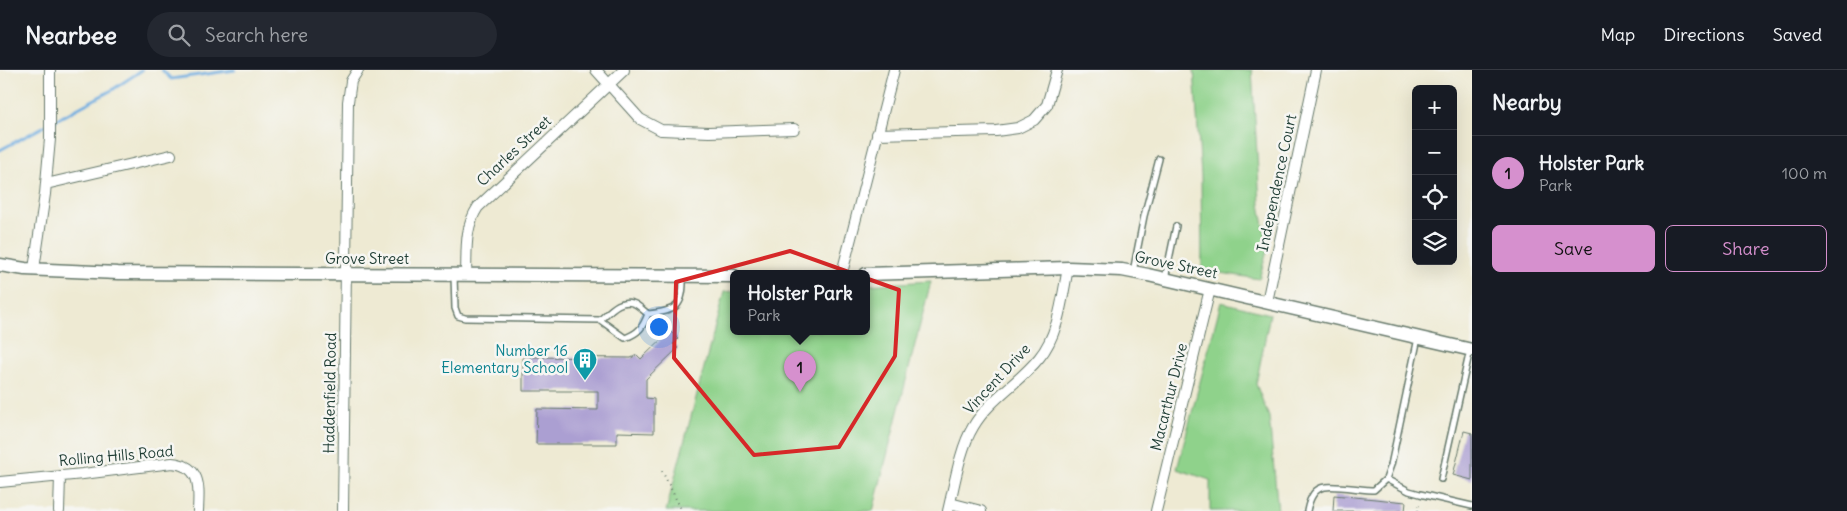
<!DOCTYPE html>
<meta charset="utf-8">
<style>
body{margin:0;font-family:Delius,sans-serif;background:#242831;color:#f1f3f6}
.controls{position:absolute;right:15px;top:15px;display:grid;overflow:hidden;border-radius:8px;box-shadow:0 5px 20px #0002}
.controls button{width:45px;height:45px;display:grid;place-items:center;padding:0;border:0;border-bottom:1px solid #363941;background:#171b24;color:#f1f3f6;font:25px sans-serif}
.you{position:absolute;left:658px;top:256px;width:18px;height:18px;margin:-12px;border:4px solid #fff;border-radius:50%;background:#1a73e8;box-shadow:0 0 0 8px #1a73e833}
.badge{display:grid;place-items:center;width:32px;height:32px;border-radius:50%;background:#d690ce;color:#111;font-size:16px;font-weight:700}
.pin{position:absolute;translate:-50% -41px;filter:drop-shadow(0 1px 2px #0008)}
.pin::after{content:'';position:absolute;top:26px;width:18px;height:15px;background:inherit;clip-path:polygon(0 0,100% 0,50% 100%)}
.popup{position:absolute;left:730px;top:200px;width:140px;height:65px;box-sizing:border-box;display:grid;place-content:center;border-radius:8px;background:#171b24;filter:drop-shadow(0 1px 4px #0005);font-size:16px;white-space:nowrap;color:#9ea1a6}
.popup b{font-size:19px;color:#f1f3f6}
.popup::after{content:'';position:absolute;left:50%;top:100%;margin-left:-10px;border:10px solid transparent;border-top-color:#171b24}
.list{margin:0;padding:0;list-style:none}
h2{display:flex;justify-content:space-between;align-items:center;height:65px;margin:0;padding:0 20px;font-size:21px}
h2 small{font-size:16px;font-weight:400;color:#9ea1a6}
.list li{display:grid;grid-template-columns:32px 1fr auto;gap:15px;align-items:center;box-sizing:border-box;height:75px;padding:0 20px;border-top:1px solid #363941}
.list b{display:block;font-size:19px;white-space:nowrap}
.list p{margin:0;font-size:16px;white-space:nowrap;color:#9ea1a6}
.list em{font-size:16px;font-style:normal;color:#9ea1a6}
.actions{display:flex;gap:10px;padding:15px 20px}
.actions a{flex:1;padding:11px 0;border:1px solid #d690ce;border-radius:8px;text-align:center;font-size:18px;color:#d690ce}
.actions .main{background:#d690ce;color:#111}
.icon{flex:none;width:28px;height:28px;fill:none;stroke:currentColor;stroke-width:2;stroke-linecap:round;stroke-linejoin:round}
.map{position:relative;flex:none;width:1472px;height:441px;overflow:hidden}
header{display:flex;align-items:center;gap:30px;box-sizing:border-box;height:70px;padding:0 25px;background:#171b24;border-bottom:1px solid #363941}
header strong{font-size:24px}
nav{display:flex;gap:28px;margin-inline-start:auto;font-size:18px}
.search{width:350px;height:45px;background:#242831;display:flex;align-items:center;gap:12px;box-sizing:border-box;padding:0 18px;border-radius:28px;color:#9ea1a6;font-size:19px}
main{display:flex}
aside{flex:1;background:#171b24}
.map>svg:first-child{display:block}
.green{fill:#8fd28b;stroke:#578860}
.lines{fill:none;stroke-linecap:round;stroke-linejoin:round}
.stream{stroke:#6dace0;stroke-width:3}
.building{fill:#ab9fd2}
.service-casing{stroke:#677a6c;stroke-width:8}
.minor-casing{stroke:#677a6c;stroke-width:12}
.tertiary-casing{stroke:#677a6c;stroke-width:15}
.path{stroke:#677a6c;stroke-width:2;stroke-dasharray:1 4;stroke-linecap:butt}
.service{stroke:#fff;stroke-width:5}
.minor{stroke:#fff;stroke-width:10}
.tertiary{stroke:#fff;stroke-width:12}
.marked{fill:none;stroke:#d62828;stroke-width:4;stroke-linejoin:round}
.labels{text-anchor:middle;stroke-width:5;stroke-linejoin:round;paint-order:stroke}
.street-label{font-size:15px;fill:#1f3d34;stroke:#f6f6f2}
.culture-label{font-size:15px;fill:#0d838f;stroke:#f6f6f2;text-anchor:end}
</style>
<header>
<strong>Nearbee</strong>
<div class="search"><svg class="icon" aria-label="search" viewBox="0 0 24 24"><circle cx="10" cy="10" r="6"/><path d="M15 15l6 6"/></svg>Search here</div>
<nav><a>Map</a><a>Directions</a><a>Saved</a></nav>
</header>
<main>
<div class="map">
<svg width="1472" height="441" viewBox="0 0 1472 441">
<rect width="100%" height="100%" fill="#f6f6f2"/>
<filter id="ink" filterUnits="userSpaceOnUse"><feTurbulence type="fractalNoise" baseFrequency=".02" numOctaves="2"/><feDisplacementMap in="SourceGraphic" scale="10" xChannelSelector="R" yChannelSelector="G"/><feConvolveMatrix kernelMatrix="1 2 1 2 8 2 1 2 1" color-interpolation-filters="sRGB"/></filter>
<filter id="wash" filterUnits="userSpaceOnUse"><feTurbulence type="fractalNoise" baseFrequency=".0096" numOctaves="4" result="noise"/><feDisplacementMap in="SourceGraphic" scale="20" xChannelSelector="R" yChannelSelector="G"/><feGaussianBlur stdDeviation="1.12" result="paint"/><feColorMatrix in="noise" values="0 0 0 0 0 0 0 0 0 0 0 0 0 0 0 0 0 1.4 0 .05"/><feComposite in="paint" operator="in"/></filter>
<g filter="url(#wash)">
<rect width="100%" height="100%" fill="#eeead3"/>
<path class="green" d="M1194,0H1252L1260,134L1268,178L1259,209L1202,200L1201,106Z
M931,211L873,441H666L724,222L734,221V261H866V215Z
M1221,232L1270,244L1256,314L1269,347L1278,441H1210V410L1177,399Z"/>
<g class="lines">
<path class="stream" d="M162,0L171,9L235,0
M0,80L112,20L142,0"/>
</g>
<g id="blocks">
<path class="building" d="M670,261L678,269L673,274L678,278L646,309V328L654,329V363L617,362V374H536L537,339L598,340V321H523V287L631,288L637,285L641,289Z
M1464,361L1472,363V410L1453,405Z
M1334,425L1406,432L1405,441H1333Z"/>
</g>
</g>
<g filter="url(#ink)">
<use href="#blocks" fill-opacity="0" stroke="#677a6c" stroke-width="1"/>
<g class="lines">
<defs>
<path id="service" d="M1133,202L1144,146L1159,89
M454,206L455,238L458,246L465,248L600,250C609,242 621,227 635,234C639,236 644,241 648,244C676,241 684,237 683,208
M1165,209L1176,156
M600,250L625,268C639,263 643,257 648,244
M1386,409L1409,421L1420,424L1472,436
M1441,409L1470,280
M1307,441C1309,431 1314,418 1325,417C1335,415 1363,420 1374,420L1386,409L1391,395L1418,268"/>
<path id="minor" d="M596,0L640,49L661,60L709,62L794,59
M877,64L996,61L1018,58L1034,50L1047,35L1057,0
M46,114L171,85
M34,199L45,124L50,69V0
M842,203L894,0
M466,205C467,181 464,158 478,137L624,0
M1267,232L1316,0
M0,412L83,404L172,393C202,396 199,418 198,441
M950,433L981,441
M59,441L60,406
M343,441L348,32L351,11L358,0
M948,441C954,417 960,378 973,357C989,329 1019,313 1039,288C1059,264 1062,228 1068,198
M1156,441L1210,219"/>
<path id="tertiary" d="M0,195L25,199L118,203L734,206
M866,204L1068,198L1122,200L1148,205L1472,280"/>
</defs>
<use href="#service" class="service-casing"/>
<use href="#minor" class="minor-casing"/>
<use href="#tertiary" class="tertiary-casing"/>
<path class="path" d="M662,401L682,441
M1418,441L1419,432"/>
<use href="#service" class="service"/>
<use href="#minor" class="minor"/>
<use href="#tertiary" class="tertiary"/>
</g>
</g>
<path class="marked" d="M790,181L899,220L895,286L839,377L754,385L674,288L676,212Z"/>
<defs>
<symbol id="building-pin" viewBox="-11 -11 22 30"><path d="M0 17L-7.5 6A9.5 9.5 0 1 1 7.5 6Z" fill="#0f9aa8" stroke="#f6f6f2"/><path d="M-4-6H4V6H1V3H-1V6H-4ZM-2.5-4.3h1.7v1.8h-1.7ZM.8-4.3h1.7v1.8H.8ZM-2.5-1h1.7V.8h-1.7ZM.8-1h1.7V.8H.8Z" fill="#fff"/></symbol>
</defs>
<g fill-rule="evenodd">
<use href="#building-pin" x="571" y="276" width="28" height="38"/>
</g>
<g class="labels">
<g class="street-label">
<text transform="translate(514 81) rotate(-43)" y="5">Charles Street</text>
<text transform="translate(1277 113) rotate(-78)" y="5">Independence Court</text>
<text x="367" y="194">Grove Street</text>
<text transform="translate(1176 195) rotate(12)" y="5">Grove Street</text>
<text transform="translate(997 309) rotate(-47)" y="5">Vincent Drive</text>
<text transform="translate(330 323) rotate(-89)" y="5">Haddenfield Road</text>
<text transform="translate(1169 327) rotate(-76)" y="5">Macarthur Drive</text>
<text transform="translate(116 386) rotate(-5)" y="5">Rolling Hills Road</text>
</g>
<g class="culture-label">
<text x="568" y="286">Number 16<tspan x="568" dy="17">Elementary School</tspan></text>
</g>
</g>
</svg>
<div class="controls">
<button>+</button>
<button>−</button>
<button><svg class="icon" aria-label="locate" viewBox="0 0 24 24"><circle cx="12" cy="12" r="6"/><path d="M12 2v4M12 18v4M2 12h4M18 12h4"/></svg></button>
<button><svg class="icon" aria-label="layers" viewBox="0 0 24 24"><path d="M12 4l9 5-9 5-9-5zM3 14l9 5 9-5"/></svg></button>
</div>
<div class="you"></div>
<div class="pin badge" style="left:800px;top:322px">1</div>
<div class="popup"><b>Holster Park</b>Park</div>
</div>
<aside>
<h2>Nearby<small></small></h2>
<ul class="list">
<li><span class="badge">1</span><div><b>Holster Park</b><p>Park</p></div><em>100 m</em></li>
</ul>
<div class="actions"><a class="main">Save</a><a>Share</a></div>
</aside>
</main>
